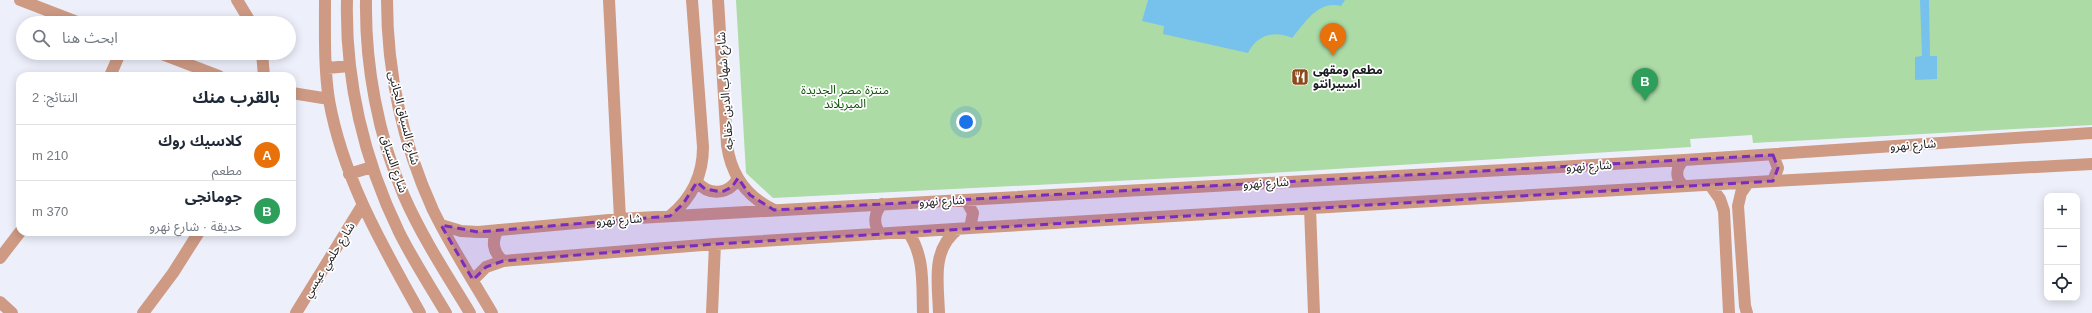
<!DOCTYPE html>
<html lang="ar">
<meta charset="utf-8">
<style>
body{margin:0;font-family:Helvetica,"Noto Sans Arabic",sans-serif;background:#f6f6f7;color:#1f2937;direction:rtl}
.controls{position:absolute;right:12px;bottom:12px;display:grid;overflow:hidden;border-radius:8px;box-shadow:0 2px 10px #0003}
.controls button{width:36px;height:36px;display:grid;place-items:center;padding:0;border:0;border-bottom:1px solid #e0e1e3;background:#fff;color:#1f2937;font:20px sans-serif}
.you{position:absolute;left:966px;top:122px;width:14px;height:14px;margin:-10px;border:3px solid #fff;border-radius:50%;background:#1a73e8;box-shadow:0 0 0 6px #1a73e833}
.badge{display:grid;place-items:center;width:26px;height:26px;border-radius:50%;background:#b45309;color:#fff;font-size:13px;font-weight:700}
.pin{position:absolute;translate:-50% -33px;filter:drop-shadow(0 1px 2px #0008)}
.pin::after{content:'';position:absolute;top:21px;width:14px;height:12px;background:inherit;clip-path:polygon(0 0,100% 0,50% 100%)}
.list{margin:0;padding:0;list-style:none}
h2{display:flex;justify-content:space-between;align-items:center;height:52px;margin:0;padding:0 16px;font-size:17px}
h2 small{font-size:13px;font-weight:400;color:#747a83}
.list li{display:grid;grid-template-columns:26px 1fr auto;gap:12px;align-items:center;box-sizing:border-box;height:56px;padding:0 16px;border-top:1px solid #e0e1e3}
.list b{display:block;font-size:15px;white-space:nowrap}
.list p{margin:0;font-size:13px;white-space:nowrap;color:#747a83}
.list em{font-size:13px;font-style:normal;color:#747a83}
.icon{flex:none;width:22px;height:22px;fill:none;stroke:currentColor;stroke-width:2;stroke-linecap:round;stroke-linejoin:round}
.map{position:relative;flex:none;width:2092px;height:313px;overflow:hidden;direction:ltr}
.search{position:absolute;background:#fff;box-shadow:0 2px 10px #0003;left:16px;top:16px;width:280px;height:44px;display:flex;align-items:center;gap:10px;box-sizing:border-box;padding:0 14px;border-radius:22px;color:#747a83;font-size:15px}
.panel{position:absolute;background:#fff;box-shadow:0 2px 10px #0003;left:16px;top:72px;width:280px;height:164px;border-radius:12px;direction:rtl}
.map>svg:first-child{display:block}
.green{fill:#acdba6}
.water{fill:#77c2ec}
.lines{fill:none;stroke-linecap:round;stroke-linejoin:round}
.minor{stroke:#ce9a84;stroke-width:12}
.marked{fill:#7b2cbf;fill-opacity:0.2;stroke:#7b2cbf;stroke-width:3;stroke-dasharray:8 5;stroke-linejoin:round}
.labels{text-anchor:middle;stroke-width:3.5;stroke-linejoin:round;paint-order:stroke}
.poi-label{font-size:12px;font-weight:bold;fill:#1a1b1f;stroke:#fff;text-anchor:start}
.park-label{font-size:12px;fill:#0a5203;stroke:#fff}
.street-label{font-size:12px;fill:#1a1b1f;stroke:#fff}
</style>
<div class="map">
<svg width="2092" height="313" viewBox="0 0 2092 313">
<rect width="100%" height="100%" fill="#edf0fb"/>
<path class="green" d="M736,0H2092V125L1753,143L1752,135L1690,139L1691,147L1255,174L773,198L746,173Z"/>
<path class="water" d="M1148,0H1345L1341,6C1318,0 1305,23 1292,38C1274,30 1257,35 1248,53L1163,34L1164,26L1142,21Z
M1920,0H1929L1930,56H1937V79L1915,80V57L1922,56Z"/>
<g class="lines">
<path class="minor" d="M20,0L80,23
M237,0L251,23
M325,0C325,33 324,68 329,100C343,178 382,245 420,313
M347,0C345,80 364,160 399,232C413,260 430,286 446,313
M366,0C365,65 378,136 404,196C422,237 447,275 470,313
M387,0C387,72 403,144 433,210C450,245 472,279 492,313
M609,0L620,219
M718,0L727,145C731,175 747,197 774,210
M159,53L219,76
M262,53L264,76
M327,68L350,66
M110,76L120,53
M292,93L329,99
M1684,160C1675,168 1675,179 1684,186
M349,174L372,167
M1773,181L1778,168L1773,155
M697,182C709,196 729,195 738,178
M1710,185L1720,199L1724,211L1729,313
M966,200L973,213L970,228
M1310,208L1314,313
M670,216C692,198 703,175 703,147L692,0
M441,225L461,231L478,232L620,219L1684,160L2092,133
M498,230C491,241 493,252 503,261
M908,232C925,256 922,285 923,313
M880,234C873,224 874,213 882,204
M0,258L20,232
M473,280L486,267L503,261L715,244L970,228L1773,181L2092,164
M0,302L12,313
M143,313L173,273L199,232
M296,313L362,206
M712,313L715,244
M939,313C938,282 931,250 958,229
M1747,313L1745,306L1738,206L1741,193L1748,183"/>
</g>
<path class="marked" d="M1773,155L1778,168L1773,181L715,244L503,261L486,267L473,280L441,225L478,232L670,216L683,204L697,182L705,189L722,192L732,187L738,178L750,195L774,210Z"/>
<defs>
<symbol id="restaurant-square" viewBox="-11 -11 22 22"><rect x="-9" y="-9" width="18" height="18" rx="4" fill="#8d4b1a" stroke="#fff"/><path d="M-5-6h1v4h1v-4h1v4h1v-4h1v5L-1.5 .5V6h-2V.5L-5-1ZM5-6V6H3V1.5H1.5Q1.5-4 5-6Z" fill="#fff"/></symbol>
</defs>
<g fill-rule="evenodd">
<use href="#restaurant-square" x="1290" y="67" width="20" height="20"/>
</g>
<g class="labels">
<g class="poi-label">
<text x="1313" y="74">مطعم ومقهى<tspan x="1313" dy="14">اسبيرانتو</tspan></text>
</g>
<g class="park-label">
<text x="845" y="94">منتزة مصر الجديدة<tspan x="845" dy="14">الميريلاند</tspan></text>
</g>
<g class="street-label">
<text transform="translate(725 91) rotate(-94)" y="4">شارع شهاب الدين خفاجه</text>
<text transform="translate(404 118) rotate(76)" y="4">شارع السباق الجانبى</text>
<text transform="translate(1913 145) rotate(-4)" y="4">شارع نهرو</text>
<text transform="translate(394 164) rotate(71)" y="4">شارع السباق</text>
<text transform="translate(1589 166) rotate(-3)" y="4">شارع نهرو</text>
<text transform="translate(1266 183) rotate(-3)" y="4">شارع نهرو</text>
<text transform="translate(942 201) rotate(-3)" y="4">شارع نهرو</text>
<text transform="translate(619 220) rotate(-4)" y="4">شارع نهرو</text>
<text transform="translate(329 260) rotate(-58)" y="4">شارع حلمي عيسي</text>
</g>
</g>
</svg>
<div class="controls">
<button>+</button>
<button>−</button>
<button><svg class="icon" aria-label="locate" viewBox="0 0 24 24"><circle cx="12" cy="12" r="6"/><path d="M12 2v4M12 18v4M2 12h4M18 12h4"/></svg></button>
</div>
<div class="you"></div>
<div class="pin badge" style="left:1333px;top:56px;background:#e8710a">A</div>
<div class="pin badge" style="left:1645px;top:101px;background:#2e9e5b">B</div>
<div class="search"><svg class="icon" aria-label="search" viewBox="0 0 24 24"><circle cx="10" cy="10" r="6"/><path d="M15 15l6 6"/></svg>ابحث هنا</div>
<section class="panel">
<h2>بالقرب منك<small>النتائج: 2</small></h2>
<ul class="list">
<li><span class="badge" style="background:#e8710a">A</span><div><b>كلاسيك روك</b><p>مطعم</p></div><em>210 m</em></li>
<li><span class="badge" style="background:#2e9e5b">B</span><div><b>جومانجى</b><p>حديقة · شارع نهرو</p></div><em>370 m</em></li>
</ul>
</section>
</div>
